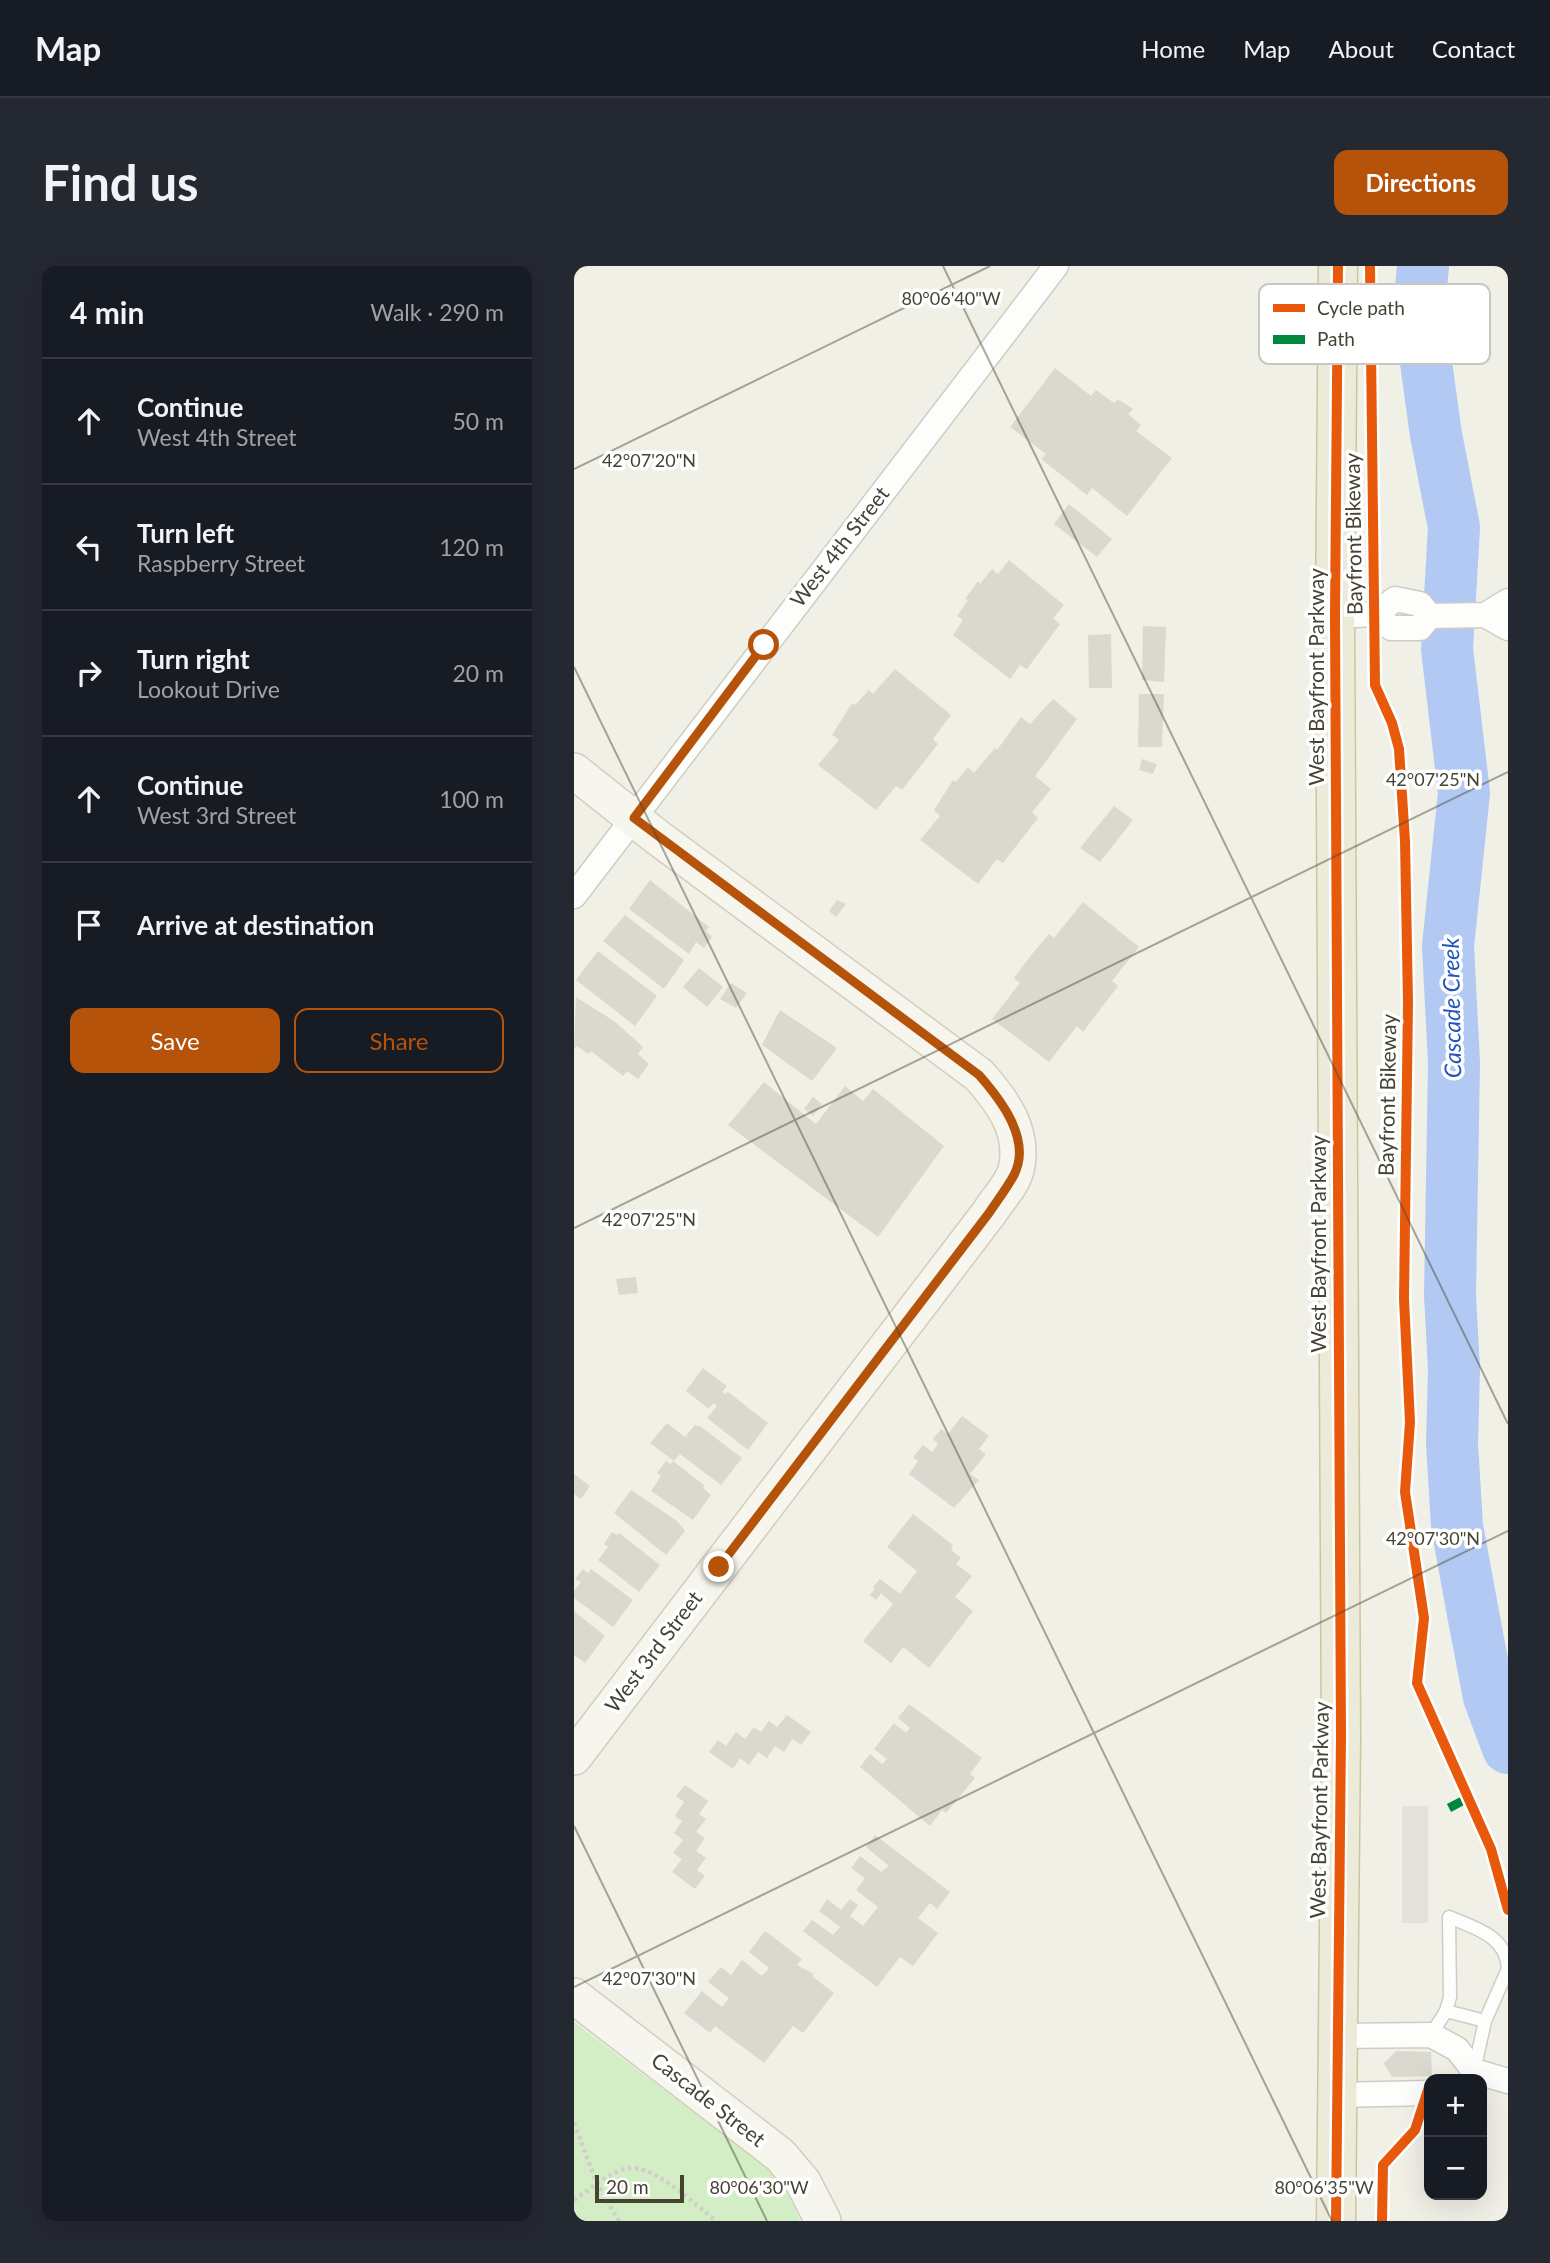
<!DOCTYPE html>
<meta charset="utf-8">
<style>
body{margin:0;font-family:Lato,sans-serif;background:#242831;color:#f1f3f6}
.controls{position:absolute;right:21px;bottom:21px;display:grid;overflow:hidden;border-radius:14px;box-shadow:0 7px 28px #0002}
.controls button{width:63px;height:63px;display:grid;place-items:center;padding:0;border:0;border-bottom:2px solid #363941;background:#171b24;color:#f1f3f6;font:35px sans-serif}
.scale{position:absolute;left:21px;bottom:18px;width:89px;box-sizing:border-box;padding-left:7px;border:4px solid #464333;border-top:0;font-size:19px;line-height:24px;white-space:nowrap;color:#464333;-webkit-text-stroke:5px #fff;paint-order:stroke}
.stop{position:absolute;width:21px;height:21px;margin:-16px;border:5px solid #b45309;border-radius:50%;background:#fff}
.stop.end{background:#b45309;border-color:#fff;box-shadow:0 2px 7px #0008}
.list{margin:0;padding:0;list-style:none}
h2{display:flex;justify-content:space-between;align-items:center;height:91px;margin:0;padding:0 28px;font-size:30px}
h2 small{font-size:23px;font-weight:400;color:#9ea1a6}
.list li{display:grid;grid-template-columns:46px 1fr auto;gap:21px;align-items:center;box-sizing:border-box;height:126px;padding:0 28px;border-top:2px solid #363941}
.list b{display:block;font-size:26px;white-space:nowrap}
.list p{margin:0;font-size:23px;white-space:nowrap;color:#9ea1a6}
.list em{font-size:23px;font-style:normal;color:#9ea1a6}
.actions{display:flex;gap:14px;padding:21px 28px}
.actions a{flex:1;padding:16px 0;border:2px solid #b45309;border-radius:14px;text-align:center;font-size:24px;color:#b45309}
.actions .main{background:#b45309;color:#fff}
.icon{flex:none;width:38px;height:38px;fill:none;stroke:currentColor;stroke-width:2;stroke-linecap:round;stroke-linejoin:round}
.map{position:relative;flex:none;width:934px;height:1955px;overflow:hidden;border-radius:14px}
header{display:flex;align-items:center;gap:42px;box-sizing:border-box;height:98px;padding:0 35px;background:#171b24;border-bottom:2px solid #363941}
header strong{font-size:33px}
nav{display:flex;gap:38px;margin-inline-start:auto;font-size:24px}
.intro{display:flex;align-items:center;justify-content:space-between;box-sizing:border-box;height:168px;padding:0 42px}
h1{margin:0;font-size:49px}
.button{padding:18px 32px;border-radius:14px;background:#b45309;color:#fff;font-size:24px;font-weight:700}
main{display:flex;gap:42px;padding:0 42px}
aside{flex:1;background:#171b24;border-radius:14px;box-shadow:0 7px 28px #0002}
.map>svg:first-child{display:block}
.green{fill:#d3eec4}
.parking{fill:#e2e1da}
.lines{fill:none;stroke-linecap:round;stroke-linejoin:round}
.river{stroke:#b2caf3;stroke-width:52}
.building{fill:#d9d9cf}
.lane-casing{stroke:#cecdc5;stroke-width:15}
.street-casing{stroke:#cecdc5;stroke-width:27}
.secondary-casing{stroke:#d0cfbd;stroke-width:38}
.highway-casing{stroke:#cbc69f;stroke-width:41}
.path{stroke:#d1cfc8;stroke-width:4.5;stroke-dasharray:3.5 3.5;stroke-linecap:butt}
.lane{stroke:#fdfdfb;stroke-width:12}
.street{stroke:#fdfdfb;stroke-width:24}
.secondary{stroke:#f6f6ee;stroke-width:35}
.highway{stroke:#ecead8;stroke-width:38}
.quiet{stroke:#00873e;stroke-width:9;stroke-dasharray:18 9;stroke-linecap:butt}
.cycleway-casing{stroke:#fff;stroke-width:15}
.cycleway{stroke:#e8590c;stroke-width:10}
.route{stroke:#b45309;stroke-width:9}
.ticks{fill:none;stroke:#464333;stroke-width:2;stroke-opacity:0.45}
.labels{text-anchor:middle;stroke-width:7;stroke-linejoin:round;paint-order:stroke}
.street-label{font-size:21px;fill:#464333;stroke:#fff}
.water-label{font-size:23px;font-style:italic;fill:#2155bd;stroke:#fff}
.key{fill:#fff;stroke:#c8c7c2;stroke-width:2}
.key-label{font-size:19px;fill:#464333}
.ticks-label{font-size:18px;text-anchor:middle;fill:#464333;stroke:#fff;stroke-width:7;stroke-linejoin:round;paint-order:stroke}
</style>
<header>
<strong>Map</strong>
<nav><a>Home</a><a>Map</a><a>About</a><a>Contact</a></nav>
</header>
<div class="intro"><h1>Find us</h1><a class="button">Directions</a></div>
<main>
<aside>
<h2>4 min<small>Walk · 290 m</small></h2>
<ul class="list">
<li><svg class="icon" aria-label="ahead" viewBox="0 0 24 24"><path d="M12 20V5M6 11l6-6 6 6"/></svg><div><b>Continue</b><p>West 4th Street</p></div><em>50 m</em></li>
<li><svg class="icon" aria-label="left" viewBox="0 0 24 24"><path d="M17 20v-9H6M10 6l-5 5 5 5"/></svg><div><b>Turn left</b><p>Raspberry Street</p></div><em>120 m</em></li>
<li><svg class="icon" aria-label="right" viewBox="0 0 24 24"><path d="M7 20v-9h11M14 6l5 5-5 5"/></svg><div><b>Turn right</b><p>Lookout Drive</p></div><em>20 m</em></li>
<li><svg class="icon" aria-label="ahead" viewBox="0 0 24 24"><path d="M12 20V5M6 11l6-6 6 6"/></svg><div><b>Continue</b><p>West 3rd Street</p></div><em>100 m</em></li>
<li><svg class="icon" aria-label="arrive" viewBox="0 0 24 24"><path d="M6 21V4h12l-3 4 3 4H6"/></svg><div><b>Arrive at destination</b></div></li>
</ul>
<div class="actions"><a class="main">Save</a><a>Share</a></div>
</aside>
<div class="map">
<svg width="934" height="1955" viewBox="0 0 934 1955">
<rect width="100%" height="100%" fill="#f0f0e7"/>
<path class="green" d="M0,1756L200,1907L219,1937L226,1955H0Z"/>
<path class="parking" d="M828,1540H854V1657H828Z"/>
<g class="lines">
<path class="river" d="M849,0L845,46L862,169L880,261L873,383L890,527L874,680L880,797L876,1029L880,1104L878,1177L883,1260L898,1342L915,1431L934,1482"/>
</g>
<path class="building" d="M481,102L517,130L522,124L540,137L544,133L559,143L554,148L567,159L562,165L598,192L553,250L518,222L513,229L467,193L472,188L436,161Z
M495,238L538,273L523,291L480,258Z
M435,294L490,339L479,352L486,358L453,403L446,399L436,413L379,369L389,354L383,350L394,334L391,333L404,315L406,318L418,303L424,308Z
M569,360L592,361L590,416L568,414Z
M537,368L538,422H515L514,369Z
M321,403L377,449L359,473L364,478L328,524L322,520L302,544L244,499L265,474L258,469L278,437L281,439L295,424L299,428Z
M565,428H590L588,481H564Z
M479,433L503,453L461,510L477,523L458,546L464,552L429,597L423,593L404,618L346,574L366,550L360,544L379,514L382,516L394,501L400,507L421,482L423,484L447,451L456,458Z
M568,493L583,498L579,508L565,504Z
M540,540L559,554L526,596L506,582Z
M76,614L135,661L132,665L138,671L130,682L122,676L115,688L55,643Z
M263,634L272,638L262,651L255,645Z
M509,636L565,681L538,715L544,720L509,766L503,760L475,796L418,753L446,717L440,712L458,688L475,668L480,672Z
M51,649L110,694L90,723L29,675Z
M24,685L83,730L61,760L2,714Z
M125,702L149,721L133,741L109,721Z
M157,717L173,727L162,742L146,733Z
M2,731L40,755L69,781L64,788L75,798L64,813L53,805L49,810L17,785L14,788L3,780L0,783Z
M206,744L263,782L238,815L188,779Z
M190,816L242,858L271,820L289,835L299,823L370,880L304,971L154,859Z
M239,831L248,838L239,850L230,843Z
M62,1011L64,1027L45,1029L42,1013Z
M129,1102L153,1120L148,1126L151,1128L154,1126L194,1157L174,1184L133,1152L143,1140L139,1137L135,1143L112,1125Z
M388,1150L415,1170L405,1183L412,1188L396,1208L405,1214L380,1242L335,1208L344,1195L339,1191L349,1179L358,1186L364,1178L359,1173L367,1163L374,1168Z
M93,1157L111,1171L121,1159L127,1161L168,1192L147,1219L106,1188L100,1195L76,1177Z
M92,1195L97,1198L99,1195L131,1220L129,1222L137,1229L119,1254L77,1225L87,1210L83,1207Z
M0,1208L16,1220L7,1233L0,1228Z
M57,1224L103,1255L111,1265L92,1289L40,1247Z
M339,1248L379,1279L377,1284L387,1292L382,1298L398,1310L381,1331L399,1345L355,1402L329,1381L317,1397L289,1375L319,1338L307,1327L302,1334L296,1329L301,1322L299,1321L306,1313L326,1328L343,1305L313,1281Z
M38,1266L43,1269L45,1267L86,1299L65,1326L24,1294L34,1281L30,1278Z
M9,1303L14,1307L17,1303L59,1334L39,1361L0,1332V1325L7,1316L1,1313Z
M0,1345L31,1370L11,1397L0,1389Z
M335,1438L408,1492L396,1508L401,1512L372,1547L368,1544L356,1560L286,1501L296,1488L308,1498L313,1493L300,1483L320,1457L332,1467L336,1462L324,1452Z
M213,1449L237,1466L227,1479L218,1473L210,1486L201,1480L193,1492L184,1486L175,1499L166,1492L159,1503L135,1486L144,1474L152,1480L162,1466L171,1473L180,1461L187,1466L195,1455L203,1461Z
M111,1519L134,1535L125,1548L132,1553L122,1566L131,1572L122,1585L132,1592L123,1604L131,1610L121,1623L98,1606L108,1593L99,1587L109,1574L100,1567L108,1555L101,1550L110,1536L102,1530Z
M301,1569L376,1626L363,1643L356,1637L344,1652L364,1667L339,1700L326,1691L303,1721L229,1665L238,1654L259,1669L266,1661L245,1645L253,1633L267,1644L276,1633L284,1639L276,1650L289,1660L304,1641L282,1624L291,1612L277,1602L286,1590L307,1606L315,1600L292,1581Z
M191,1665L228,1693L223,1699L240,1708L238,1710L260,1727L229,1767L219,1760L190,1797L141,1760L136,1767L110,1747L128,1725L148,1741L155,1732L134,1716L147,1701L157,1709L168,1694L188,1710L195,1702L175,1686Z
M822,1785L857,1786L858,1810L818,1811L810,1797Z"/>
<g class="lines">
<defs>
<path id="lane" d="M872,1745L911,1755
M857,1769L872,1745L876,1731L875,1651C901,1662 933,1670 934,1703
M900,1805L911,1755L934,1703"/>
<path id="street" d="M802,348L817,362H846L856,350L911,349L934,362
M911,349L934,335
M761,350L802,348L821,333L846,338L856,350
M0,630L482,0
M763,1770L857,1769L883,1783L900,1805L934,1815
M762,1829L855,1827"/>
<path id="secondary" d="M0,505L83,571L405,809C429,836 451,866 442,904C438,919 423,934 415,947L0,1491
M0,1730L206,1889L229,1916L249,1955"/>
<path id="highway" d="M762,1955L767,1470L761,350L764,0"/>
</defs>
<use href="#lane" class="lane-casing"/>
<use href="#street" class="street-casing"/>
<use href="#secondary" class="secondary-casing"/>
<use href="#highway" class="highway-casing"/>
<path class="path" d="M0,1857L23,1918L45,1955
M0,1934C17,1923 35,1905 56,1902C80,1899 123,1940 142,1955"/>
<use href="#lane" class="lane"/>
<use href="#street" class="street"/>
<use href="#secondary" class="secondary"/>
<use href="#highway" class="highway"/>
<path class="quiet" d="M875,1542L894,1532"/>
<defs>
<path id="cycleway" d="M796,0L801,419L818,457L825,483L831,575L834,736L830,1033L836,1156L831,1226L850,1352L843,1417L917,1583L934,1644
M762,1955L767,1470L761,350L764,0
M808,1955L809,1899L841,1864L855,1821"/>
</defs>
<use href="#cycleway" class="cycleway-casing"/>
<use href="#cycleway" class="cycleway"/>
</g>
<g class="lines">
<path class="route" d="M145,1301L415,947C423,935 433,922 440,909C458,874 427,834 405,809L60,552L190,379"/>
</g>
<path class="ticks" d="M369,0L934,1158M0,203L416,0M0,401L758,1955M0,962L934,506M0,1560L193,1955M0,1721L934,1265"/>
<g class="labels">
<g class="street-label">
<text transform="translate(780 268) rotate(-91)" y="7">Bayfront Bikeway</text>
<text transform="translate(266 281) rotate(-52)" y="7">West 4th Street</text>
<text transform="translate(743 411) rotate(-90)" y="7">West Bayfront Parkway</text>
<text transform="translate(814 829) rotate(-89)" y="7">Bayfront Bikeway</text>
<text transform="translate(745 978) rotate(-90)" y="7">West Bayfront Parkway</text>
<text transform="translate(80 1386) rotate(-53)" y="7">West 3rd Street</text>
<text transform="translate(746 1544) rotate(-89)" y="7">West Bayfront Parkway</text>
<text transform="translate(134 1834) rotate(38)" y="7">Cascade Street</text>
</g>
<g class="water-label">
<text transform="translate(878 742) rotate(-91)" y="8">Cascade Creek</text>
</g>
</g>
<rect x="685" y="18" width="231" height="80" rx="10" class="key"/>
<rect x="699" y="38" width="32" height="8" fill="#e8590c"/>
<rect x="699" y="69" width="32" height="9" fill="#00873e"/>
<g class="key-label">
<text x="743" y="49">Cycle path</text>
<text x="743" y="80">Path</text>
</g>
<g class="ticks-label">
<text x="377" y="39">80°06'40"W</text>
<text x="75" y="201">42°07'20"N</text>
<text x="859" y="520">42°07'25"N</text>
<text x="75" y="960">42°07'25"N</text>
<text x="859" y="1279">42°07'30"N</text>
<text x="75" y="1719">42°07'30"N</text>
<text x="185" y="1928">80°06'30"W</text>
<text x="750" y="1928">80°06'35"W</text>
</g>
</svg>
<div class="controls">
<button>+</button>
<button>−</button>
</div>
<div class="scale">20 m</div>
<div class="stop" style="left:190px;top:379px"></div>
<div class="stop end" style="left:145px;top:1301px"></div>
</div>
</main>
